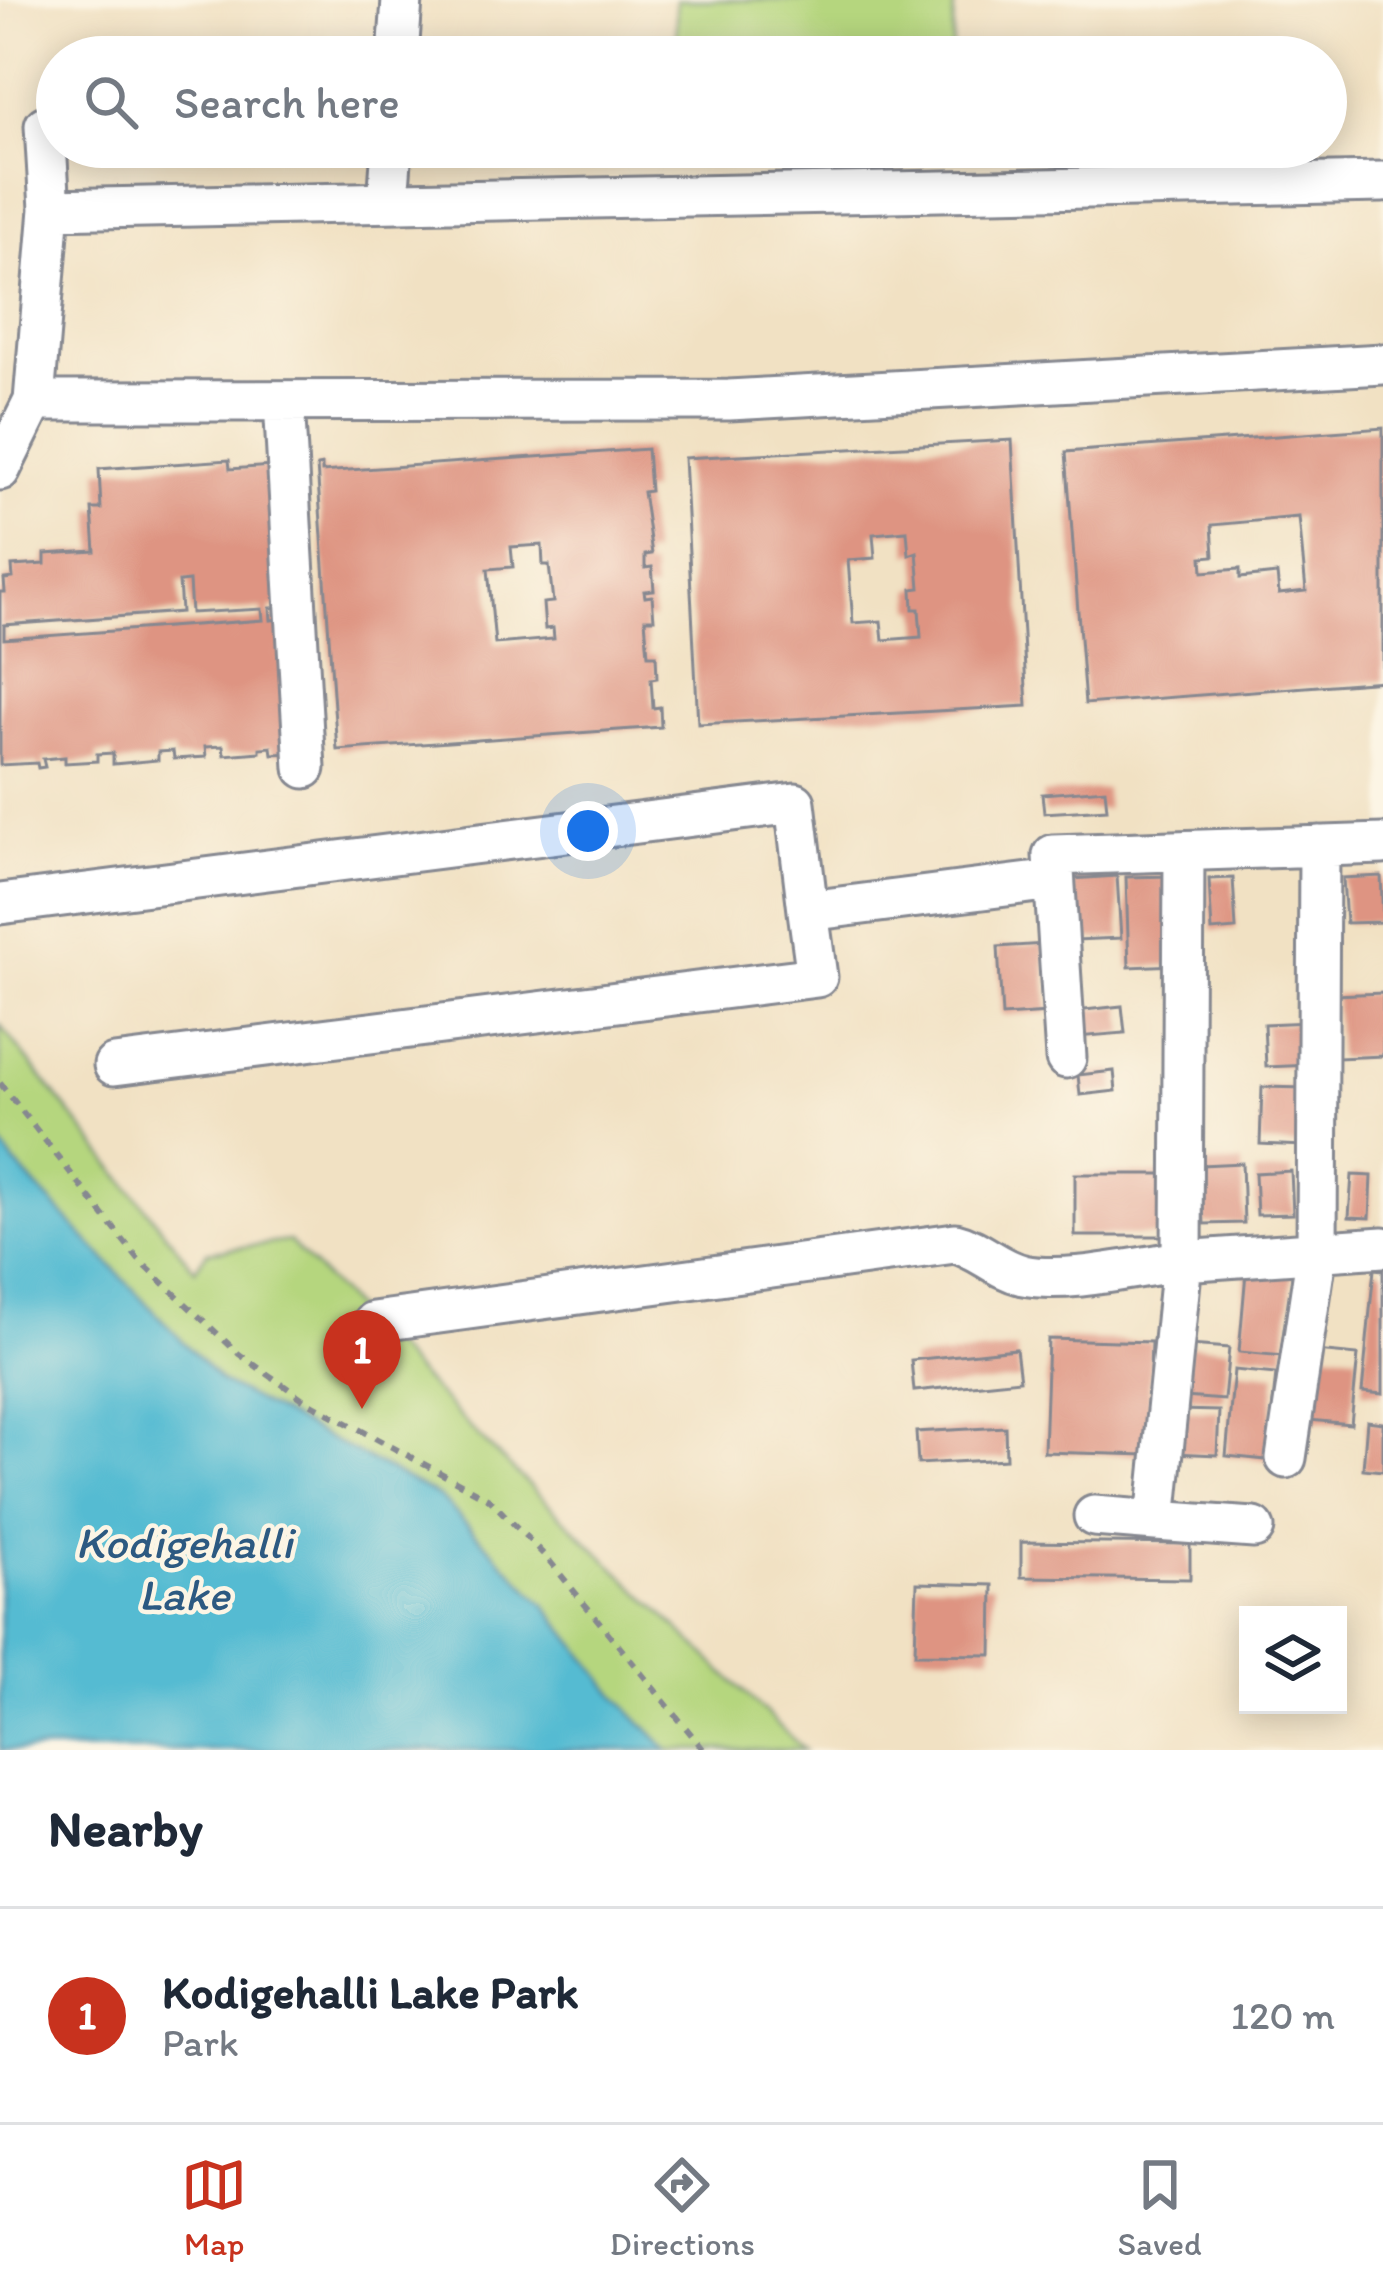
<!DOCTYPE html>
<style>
body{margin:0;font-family:Itim,sans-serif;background:#f2f2f3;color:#1f2937}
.controls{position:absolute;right:36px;bottom:36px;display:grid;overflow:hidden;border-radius:0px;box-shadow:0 6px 30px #0003}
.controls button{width:108px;height:108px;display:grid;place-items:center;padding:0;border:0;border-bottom:3px solid #e0e1e3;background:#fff;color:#1f2937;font:60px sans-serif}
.you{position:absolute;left:588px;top:831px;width:42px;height:42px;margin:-30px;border:9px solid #fff;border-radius:50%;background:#1a73e8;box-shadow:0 0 0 18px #1a73e833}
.badge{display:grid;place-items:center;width:78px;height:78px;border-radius:50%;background:#c8321e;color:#fff;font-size:39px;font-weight:700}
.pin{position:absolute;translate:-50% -99px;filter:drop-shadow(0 3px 6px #0008)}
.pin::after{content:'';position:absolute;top:63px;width:42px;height:36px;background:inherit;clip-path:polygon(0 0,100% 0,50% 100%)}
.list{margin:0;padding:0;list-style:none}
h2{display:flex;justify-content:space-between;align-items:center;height:156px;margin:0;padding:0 48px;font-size:51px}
h2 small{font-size:39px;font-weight:400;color:#747a83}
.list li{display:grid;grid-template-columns:78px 1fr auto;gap:36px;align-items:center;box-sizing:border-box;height:216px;padding:0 48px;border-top:3px solid #e0e1e3}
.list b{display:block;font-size:45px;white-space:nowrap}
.list p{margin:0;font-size:39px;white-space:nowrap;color:#747a83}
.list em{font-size:39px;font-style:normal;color:#747a83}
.icon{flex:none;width:66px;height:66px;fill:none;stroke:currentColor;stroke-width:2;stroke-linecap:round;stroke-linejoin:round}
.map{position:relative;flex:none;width:1383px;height:1750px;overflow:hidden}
.search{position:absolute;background:#fff;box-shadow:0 6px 30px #0003;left:36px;right:36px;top:36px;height:132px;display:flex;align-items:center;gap:30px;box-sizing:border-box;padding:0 42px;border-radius:66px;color:#747a83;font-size:45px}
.sheet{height:372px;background:#fff}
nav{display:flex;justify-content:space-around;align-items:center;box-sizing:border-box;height:168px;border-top:3px solid #e0e1e3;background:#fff;font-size:33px;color:#747a83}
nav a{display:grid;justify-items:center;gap:6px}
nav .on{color:#c8321e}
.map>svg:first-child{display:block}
.green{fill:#b5d67e;stroke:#68826e;stroke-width:3}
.water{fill:#54bbd2;stroke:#387598;stroke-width:3}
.building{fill:#de9482;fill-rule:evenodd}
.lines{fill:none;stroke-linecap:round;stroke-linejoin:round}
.minor-casing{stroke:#868890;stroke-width:45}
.path{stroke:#868890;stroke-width:6;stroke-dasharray:9 9;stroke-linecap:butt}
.minor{stroke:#fff;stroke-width:39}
.labels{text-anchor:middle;stroke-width:9;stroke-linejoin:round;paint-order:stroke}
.water-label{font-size:45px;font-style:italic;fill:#2c5981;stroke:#fcf5e5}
</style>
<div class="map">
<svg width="1383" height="1750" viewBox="0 0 1383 1750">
<rect width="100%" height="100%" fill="#fcf5e5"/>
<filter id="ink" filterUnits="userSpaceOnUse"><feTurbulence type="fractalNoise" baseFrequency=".00833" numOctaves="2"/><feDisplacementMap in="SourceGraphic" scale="24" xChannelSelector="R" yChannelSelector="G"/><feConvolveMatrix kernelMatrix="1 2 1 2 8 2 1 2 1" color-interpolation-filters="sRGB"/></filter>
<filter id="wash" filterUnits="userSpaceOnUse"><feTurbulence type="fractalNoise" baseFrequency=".004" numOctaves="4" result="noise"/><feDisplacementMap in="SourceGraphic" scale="48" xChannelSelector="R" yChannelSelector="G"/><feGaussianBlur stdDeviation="2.7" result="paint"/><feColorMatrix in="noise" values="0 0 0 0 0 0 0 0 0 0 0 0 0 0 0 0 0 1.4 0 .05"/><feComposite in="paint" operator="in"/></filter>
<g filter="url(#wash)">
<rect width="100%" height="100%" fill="#f1e1c3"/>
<path class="green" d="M676,0H954L952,57H677Z
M0,1025L195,1270L207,1252L289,1241L478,1436L804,1750H668L616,1696L546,1606L440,1497L221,1382L16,1165L0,1143Z"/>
<path class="water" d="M0,1143L16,1165L221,1382L440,1497L546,1606L616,1696L668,1750H0Z"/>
<g id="blocks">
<path class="building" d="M1383,428V681L1085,704L1066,452ZM1299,517L1306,591L1279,594L1277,574L1240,578V569L1203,572L1202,557L1214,556L1212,525Z
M1012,440L1027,706L698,724L684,458ZM907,531L909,555L917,552L920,588L912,589L913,609H919L921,637L883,640L881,621L853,623L848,560L875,558L873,534Z
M647,449L650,491L643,492L652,554L645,555V568L652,567L654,590L644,591L645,597L652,596L654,619H645L648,655H656L657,678L651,679L653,708L660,707L661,727L337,750L317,466L322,465V472ZM542,545L543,565H549L553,602L543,603L545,629L553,628L554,639L495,644L488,569L513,567L511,547Z
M229,460L230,469L272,466L281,607L270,608L271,620L282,619L294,753L272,754L271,747L260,748V752L224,755L223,746L205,747L206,757L174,759L173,751L158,752V760L113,764V753L97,754V761L65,763V757L43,759L45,767L38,768L37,763L0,765V592H5L4,579L13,578L12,566L45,564V554L95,551L92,509H101L99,469ZM189,581L191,613L262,609L263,620L4,639V625L181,612L179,582Z
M1105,789L1107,809L1044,813L1042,794Z
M1117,876L1121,938L1075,940L1072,879Z
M1173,876L1176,965L1129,967L1126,877Z
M1381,876L1383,922L1346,923L1343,878Z
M1233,878L1236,929L1212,931L1209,879Z
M1044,944L1048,1013L1002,1016L998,947Z
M1383,993V1056L1338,1058L1335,995Z
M1122,1006L1125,1033L1077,1037L1075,1011Z
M1309,1022L1311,1065L1266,1067L1264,1024Z
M1114,1071L1116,1091L1080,1095L1078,1075Z
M1262,1087L1306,1088L1304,1146L1260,1144Z
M1242,1163L1244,1223L1204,1224L1201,1165Z
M1291,1171L1293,1214L1257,1215L1255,1173Z
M1075,1174H1166V1236H1075Z
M1352,1175L1372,1176L1370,1218L1349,1217Z
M1247,1261L1293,1266L1284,1356L1239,1352Z
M1374,1269L1383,1270V1394L1362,1392Z
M1048,1339L1151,1342L1147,1455L1044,1452Z
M1189,1345L1229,1348L1224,1400L1185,1397Z
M1016,1349L1020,1380L914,1391L911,1360Z
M1316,1351L1358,1355L1351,1424L1309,1420Z
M1234,1370L1276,1374L1267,1460L1226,1456Z
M1177,1410L1219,1411L1217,1455L1174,1453Z
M1367,1421L1383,1423V1471L1363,1469Z
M1005,1427L1006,1459L918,1464L916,1432Z
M1021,1542L1190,1544V1579L1021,1577Z
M917,1583L993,1585L992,1655L915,1654Z"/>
</g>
</g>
<g filter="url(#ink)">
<use href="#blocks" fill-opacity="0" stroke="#868890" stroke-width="3"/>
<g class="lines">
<defs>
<path id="minor" d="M398,57L402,0
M388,202L392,147
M50,209L1383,182
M34,401L50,209L45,126
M284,401L305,768
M0,470L34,401L729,400L1383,364
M0,904L795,803L808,911
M1066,1058L1053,855L1383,844
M114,1065L817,977L808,911L1054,880
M373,1322L955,1243C980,1249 997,1269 1023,1275C1067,1284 1136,1267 1182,1261L1184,851
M1286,1458L1317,1250L1319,846
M1094,1516L1156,1521L1182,1261L1383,1247
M1156,1521L1254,1528"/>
</defs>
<use href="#minor" class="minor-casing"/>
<path class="path" d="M0,1083L138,1259L239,1354L306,1401L489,1499L547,1558L704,1750"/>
<use href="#minor" class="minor"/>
</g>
</g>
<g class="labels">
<g class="water-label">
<text x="184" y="1558">Kodigehalli<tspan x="184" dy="52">Lake</tspan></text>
</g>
</g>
</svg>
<div class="controls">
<button><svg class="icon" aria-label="layers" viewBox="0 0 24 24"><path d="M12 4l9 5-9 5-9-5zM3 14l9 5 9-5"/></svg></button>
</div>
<div class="you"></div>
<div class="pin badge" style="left:362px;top:1409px">1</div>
<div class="search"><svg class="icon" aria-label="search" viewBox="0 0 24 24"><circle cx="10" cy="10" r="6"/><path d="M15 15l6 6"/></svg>Search here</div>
</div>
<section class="sheet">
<h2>Nearby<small></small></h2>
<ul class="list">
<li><span class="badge">1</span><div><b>Kodigehalli Lake Park</b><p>Park</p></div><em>120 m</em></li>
</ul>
</section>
<nav>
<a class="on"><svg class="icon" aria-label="map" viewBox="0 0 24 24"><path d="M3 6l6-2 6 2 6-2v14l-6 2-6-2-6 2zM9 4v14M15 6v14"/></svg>Map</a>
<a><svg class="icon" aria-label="directions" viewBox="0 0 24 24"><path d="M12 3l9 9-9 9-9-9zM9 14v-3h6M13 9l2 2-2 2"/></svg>Directions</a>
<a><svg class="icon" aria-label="saved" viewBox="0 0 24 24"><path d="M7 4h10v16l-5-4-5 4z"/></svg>Saved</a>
</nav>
